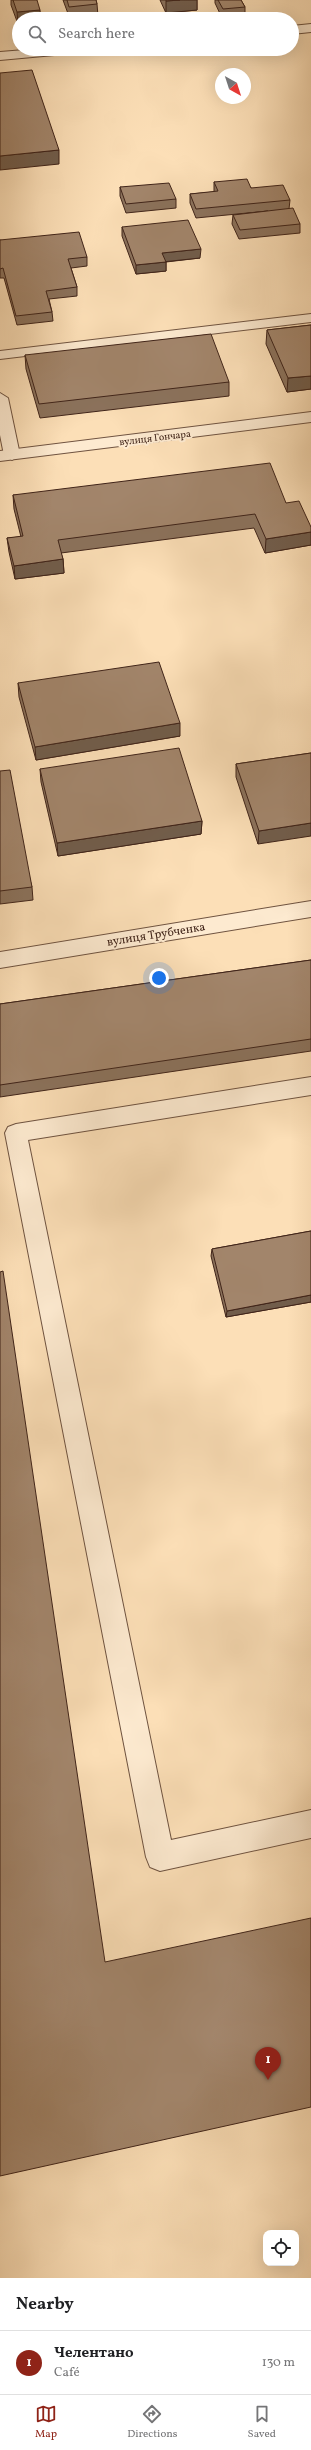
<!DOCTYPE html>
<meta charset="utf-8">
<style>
body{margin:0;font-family:Vollkorn,serif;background:#f6f6f6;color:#202124}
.controls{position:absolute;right:12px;bottom:12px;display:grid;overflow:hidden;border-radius:8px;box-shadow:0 4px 16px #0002}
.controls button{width:36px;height:36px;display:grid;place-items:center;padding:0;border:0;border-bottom:1px solid #e0e0e0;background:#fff;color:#202124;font:20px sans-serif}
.compass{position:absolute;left:215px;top:68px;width:36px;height:36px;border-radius:50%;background:#fff;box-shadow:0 4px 16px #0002;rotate:141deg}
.you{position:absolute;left:159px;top:978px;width:14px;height:14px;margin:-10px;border:3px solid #fff;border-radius:50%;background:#1a73e8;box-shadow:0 0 0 6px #1a73e833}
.badge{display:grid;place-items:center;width:26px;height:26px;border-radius:50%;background:#8f2418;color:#fff;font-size:13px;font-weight:700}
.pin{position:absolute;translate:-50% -33px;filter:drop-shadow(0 1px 2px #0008)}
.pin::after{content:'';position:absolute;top:21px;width:14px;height:12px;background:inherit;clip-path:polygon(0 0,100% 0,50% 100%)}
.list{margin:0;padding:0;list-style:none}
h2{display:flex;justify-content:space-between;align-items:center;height:52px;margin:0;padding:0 16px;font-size:17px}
h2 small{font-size:13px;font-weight:400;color:#757577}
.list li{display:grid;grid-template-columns:26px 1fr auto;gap:12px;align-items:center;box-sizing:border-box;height:64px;padding:0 16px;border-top:1px solid #e0e0e0}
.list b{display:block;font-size:15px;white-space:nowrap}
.list p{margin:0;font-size:13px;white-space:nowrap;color:#757577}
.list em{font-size:13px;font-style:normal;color:#757577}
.icon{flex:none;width:22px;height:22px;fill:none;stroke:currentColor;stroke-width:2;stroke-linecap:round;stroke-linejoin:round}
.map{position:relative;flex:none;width:311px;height:2278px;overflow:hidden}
.search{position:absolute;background:#fff;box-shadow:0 4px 16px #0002;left:12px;right:12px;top:12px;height:44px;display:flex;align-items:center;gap:10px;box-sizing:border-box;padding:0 14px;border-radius:22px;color:#757577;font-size:15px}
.sheet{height:116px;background:#fff}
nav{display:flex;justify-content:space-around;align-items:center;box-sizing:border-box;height:56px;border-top:1px solid #e0e0e0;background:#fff;font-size:11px;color:#757577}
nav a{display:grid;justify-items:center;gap:2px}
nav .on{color:#8f2418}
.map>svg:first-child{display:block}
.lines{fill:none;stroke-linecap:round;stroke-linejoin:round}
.lane-casing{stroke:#6f5340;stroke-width:2}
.street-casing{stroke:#6f5340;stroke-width:2}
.lane{fill:#fdead0;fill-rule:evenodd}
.street{fill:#fdead0;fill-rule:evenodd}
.wall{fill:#8b725c;stroke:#402419}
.shaded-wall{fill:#715d4b;stroke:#402419}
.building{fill:#a2856b;stroke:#402419}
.labels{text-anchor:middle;stroke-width:4;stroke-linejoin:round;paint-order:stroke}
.far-street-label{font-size:10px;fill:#402419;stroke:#fdead0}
.street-label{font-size:12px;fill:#402419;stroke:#fdead0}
</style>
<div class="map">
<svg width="311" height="2278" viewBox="0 0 311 2278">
<rect width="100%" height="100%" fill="#fcdfb7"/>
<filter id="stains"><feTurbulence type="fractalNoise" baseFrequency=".005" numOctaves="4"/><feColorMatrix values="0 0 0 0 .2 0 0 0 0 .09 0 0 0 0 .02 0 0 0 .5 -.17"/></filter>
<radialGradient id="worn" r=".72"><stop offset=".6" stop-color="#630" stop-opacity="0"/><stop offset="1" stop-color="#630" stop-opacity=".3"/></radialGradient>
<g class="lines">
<defs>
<path id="lane" d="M311,314V322L0,359V351Z
M0,393L8,398L20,455L12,460L4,455L0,435Z
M311,1077V1095L28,1140L171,1840L311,1810V1838L160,1871L150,1867L146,1857L5,1133L8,1127L16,1124Z"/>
<path id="street" d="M311,24V32L292,34V26Z
M37,49H82L76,53L0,60V52Z
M311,412V422L0,461V451Z
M311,901V917L0,968V952Z"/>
</defs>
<use href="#lane" class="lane-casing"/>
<use href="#street" class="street-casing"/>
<use href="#lane" class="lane"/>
<use href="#street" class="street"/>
</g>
<path class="wall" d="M11,0H37L18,24L11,5Z
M63,0H96L97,4L98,16L70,19Z
M160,0H197V10L166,13Z
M215,0H241L245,7V16L222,18L215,3Z
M214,182L251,188L290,200L289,209L300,224V233L239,239L232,224L233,215L268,211L196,218L190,203V194L214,192Z
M120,187L176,199V208L126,213L120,196Z
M122,227L200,258L166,262V271L136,274L122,236Z
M0,240L87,257V266L71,268L77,287V296L49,299L52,312L53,321L17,325L4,278H0Z
M311,325V389L287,392L266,344L267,330Z
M25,355L229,382V396L40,418L26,369Z
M13,495L286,503L311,527V545L265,553L254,528L61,553L63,559L64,573L15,579L9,552L7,538L21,537L14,509Z
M18,683L180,736L36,760L19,697Z
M311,753L258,844L236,777V764Z
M40,769L202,821L201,834L58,856L41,782Z
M0,771L32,887L33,900L0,904Z
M311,960V1051L0,1097V1004Z
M311,1231V1302L226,1317L211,1256L212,1249Z"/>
<path class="shaded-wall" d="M180,0H197V10L166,13V1Z
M40,10L41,19H19V24H18L17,12Z
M59,150V164L0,170V156Z
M201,249L200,258L162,262V253Z
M166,262V271L136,274V265Z
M311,376V389L287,392L288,378Z
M311,532V545L265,553L266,539Z
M63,559L64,573L15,579L14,566Z
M180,723V736L36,760L35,747Z
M202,821L201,834L58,856L57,843Z
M311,823V836L258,844L259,831Z
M311,1295V1302L226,1317L227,1311Z"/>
<path class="building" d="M13,0H37L40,10L17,12Z
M67,0H96L97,4L69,7Z
M166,0H180L166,1Z
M218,0H241L245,7L223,9Z
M32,70L59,150L0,156V73Z
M247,179L251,188L283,185L290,200L196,209L190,194L218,191L214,182Z
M169,183L176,199L126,204L120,187Z
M293,208L300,224L240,230L233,215Z
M188,220L201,249L162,253L166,262L136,265L122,227Z
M79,232L87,257L68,259L77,287L46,291L52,312L16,316L3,268L0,269V240Z
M311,325V376L288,378L267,330Z
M211,334L229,382L39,404L25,355Z
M270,463L286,503L299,501L311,527V532L266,539L255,514L58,540L63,559L14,566L7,538L23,536L13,495Z
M159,662L180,723L35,747L18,683Z
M179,748L202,821L57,843L40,769Z
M311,753V823L259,831L236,764Z
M10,770L32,887L0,891V771Z
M311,960V1039L0,1085V1004Z
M311,1231V1295L227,1311L212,1249Z
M3,1271L105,1962L311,1918V2107L0,2176V1272Z"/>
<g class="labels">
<g class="far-street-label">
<text transform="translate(155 437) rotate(-7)" y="4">вулиця Гончара</text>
</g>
<g class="street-label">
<text transform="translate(156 934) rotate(-9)" y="4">вулиця Трубченка</text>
</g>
</g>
<rect width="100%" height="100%" filter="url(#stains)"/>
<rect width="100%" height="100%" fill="url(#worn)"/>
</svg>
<div class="controls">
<button><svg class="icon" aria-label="locate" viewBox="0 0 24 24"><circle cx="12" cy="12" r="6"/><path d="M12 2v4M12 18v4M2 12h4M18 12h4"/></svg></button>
</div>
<svg class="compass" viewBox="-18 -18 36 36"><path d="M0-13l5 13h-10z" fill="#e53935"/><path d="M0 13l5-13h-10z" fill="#757577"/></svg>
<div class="you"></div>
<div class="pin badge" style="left:268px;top:2080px">1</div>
<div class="search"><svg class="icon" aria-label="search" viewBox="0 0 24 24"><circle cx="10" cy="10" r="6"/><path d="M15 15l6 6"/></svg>Search here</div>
</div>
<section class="sheet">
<h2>Nearby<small></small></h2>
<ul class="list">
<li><span class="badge">1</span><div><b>Челентано</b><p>Café</p></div><em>130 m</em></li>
</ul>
</section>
<nav>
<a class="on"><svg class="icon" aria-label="map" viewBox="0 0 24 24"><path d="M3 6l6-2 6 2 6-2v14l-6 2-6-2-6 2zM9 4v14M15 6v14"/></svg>Map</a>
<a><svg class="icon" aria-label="directions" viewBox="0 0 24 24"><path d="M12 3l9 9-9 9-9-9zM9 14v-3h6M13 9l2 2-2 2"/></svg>Directions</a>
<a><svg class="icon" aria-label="saved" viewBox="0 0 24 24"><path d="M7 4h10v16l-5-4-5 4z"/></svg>Saved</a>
</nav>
